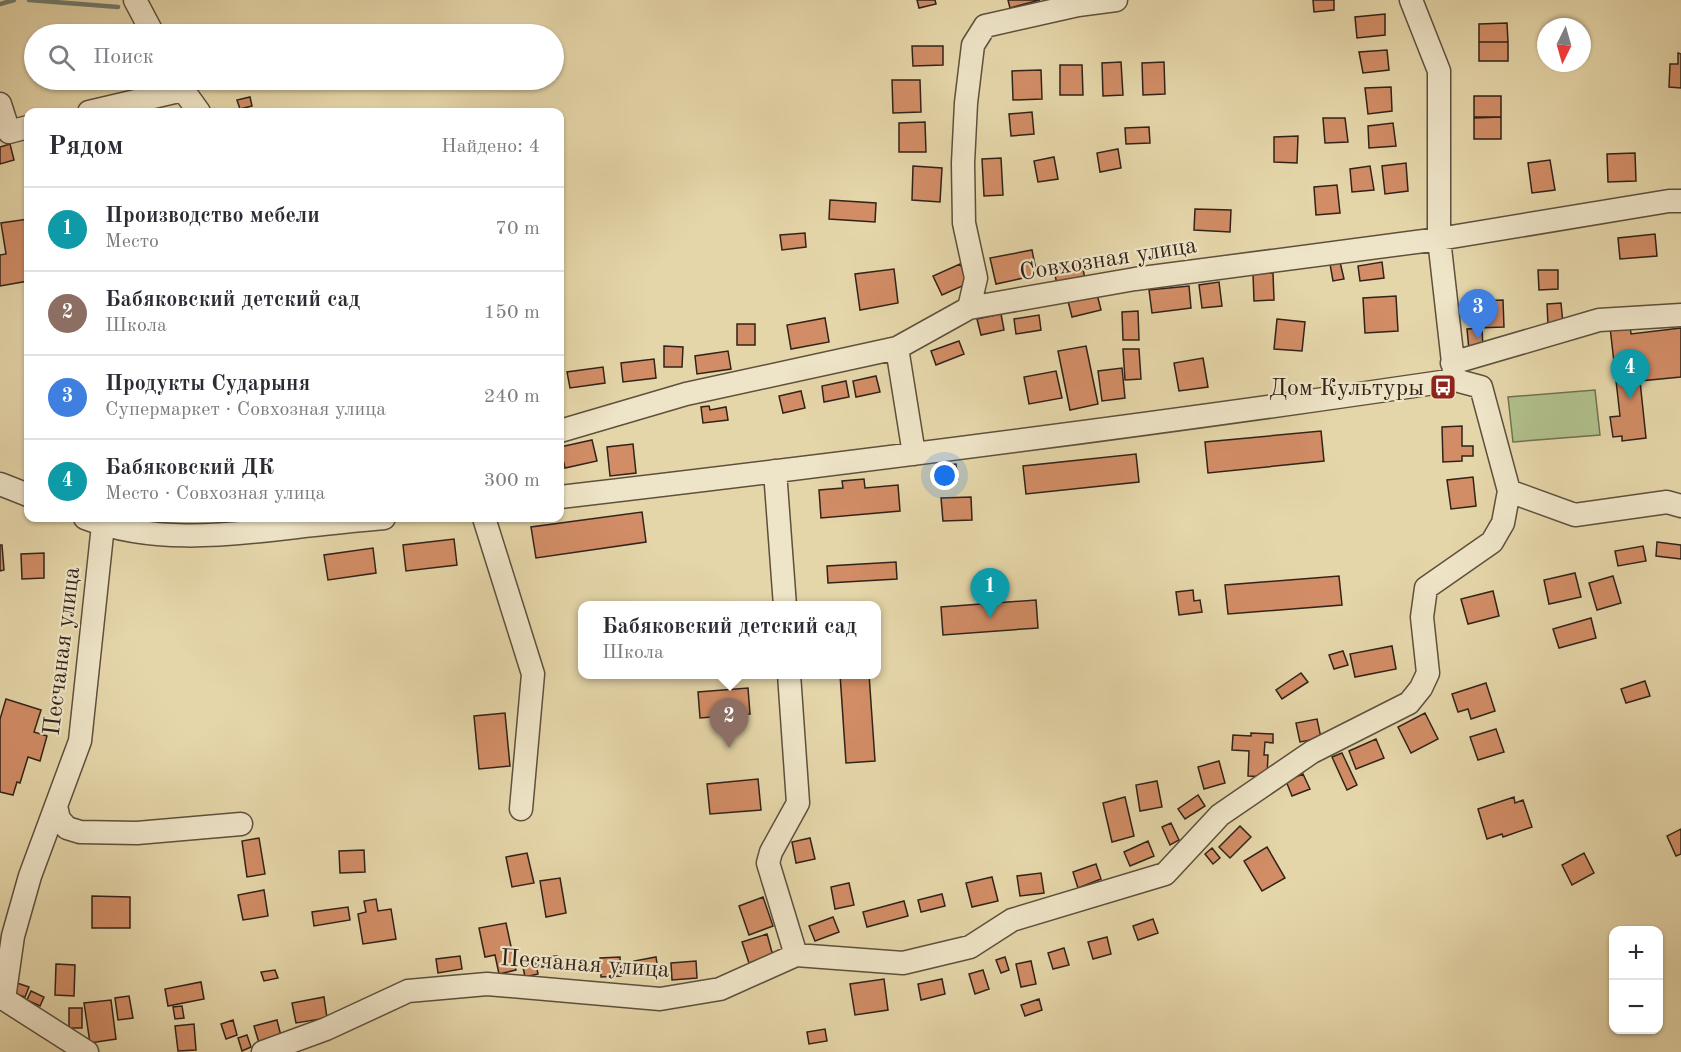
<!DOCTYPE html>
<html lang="ru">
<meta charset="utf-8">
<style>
body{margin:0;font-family:"Old Standard TT",serif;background:#f7f7f7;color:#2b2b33}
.controls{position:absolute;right:18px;bottom:18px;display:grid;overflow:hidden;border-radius:12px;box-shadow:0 2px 4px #0004}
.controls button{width:54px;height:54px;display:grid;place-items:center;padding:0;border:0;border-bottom:2px solid #e1e1e2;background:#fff;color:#2b2b33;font:30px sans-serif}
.compass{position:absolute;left:1537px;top:18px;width:54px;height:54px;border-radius:50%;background:#fff;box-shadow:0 2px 4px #0004;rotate:185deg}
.you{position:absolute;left:945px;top:476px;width:21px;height:21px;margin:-15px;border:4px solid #fff;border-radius:50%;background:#1a73e8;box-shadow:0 0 0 9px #1a73e833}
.badge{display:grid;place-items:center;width:39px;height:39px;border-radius:50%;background:#d93025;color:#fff;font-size:20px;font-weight:700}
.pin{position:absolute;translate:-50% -50px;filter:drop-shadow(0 2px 3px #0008)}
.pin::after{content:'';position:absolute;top:32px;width:21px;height:18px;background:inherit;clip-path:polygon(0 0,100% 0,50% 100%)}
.popup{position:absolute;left:578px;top:601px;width:303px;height:78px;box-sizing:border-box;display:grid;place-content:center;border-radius:12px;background:#fff;filter:drop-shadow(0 2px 4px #0005);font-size:20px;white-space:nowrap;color:#7c7c81}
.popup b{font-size:22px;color:#2b2b33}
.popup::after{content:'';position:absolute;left:50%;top:100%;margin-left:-12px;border:12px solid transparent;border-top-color:#fff}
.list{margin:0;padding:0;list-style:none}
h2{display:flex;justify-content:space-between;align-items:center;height:78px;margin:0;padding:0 24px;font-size:26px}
h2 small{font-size:20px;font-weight:400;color:#7c7c81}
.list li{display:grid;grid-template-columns:39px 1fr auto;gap:18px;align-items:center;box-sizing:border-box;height:84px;padding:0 24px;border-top:2px solid #e1e1e2}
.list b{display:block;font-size:22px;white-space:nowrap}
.list p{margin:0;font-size:20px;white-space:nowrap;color:#7c7c81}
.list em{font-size:20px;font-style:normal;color:#7c7c81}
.icon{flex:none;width:33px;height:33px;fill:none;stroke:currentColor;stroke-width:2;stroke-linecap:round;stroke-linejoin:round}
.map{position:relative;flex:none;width:1681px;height:1052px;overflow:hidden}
.search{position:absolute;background:#fff;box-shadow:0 2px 4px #0004;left:24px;top:24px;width:540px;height:66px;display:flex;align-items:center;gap:15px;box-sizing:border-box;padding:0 21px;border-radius:33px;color:#7c7c81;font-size:22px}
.panel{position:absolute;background:#fff;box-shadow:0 2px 4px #0004;left:24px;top:108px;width:540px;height:414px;border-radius:12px}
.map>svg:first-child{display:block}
.green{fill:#b0bf8b;stroke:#707152;stroke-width:1.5}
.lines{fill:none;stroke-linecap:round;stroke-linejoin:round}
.stream{stroke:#6e7d71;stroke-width:4.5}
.building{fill:#d28d66;stroke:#312319;stroke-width:1.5}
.minor-casing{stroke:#5e503d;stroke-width:25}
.minor{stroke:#eee4c7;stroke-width:22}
.labels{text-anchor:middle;stroke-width:4.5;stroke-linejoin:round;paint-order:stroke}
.street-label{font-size:24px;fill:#312319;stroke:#eee4c7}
.poi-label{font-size:24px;fill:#312319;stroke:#eee4c7;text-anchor:end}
</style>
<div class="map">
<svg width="1681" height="1052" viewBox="0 0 1681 1052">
<rect width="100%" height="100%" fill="#e5d6a9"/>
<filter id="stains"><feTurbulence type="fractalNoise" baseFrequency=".00333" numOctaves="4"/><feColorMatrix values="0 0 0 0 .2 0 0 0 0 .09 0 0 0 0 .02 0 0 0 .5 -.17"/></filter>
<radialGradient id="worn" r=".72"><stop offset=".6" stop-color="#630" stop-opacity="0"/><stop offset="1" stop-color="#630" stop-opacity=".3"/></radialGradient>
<path class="green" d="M1595,390L1600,435L1513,442L1508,397Z"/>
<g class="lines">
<path class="stream" d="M29,0L118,7
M0,4L14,0"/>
</g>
<path class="building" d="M917,0H935L936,4L919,8Z
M1008,0H1040L1010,8Z
M1313,0H1334V10L1314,12Z
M1385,14V35L1357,38L1355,17Z
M1507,23L1508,42H1479V24Z
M1479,42H1508V61H1479Z
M912,46H943V65L913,66Z
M1387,50L1389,70L1363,73L1359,52Z
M1678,53L1681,54V88L1669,87L1670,64H1678Z
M1121,62L1123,95L1103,96L1102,63Z
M1164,62L1165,94L1143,95L1142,63Z
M1060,65H1082L1083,95H1060Z
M1041,70L1042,99L1013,100L1012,71Z
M892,80H920L921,112L893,113Z
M1391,87L1392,111L1368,114L1365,88Z
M1474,96H1501V117H1474Z
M250,97L252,106L240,109L237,100Z
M1032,112L1034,134L1011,136L1009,114Z
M1501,117V139H1474V118Z
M1323,118H1345L1348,142L1325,143Z
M925,122L926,152H899V123Z
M1393,123L1396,146L1369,148L1368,126Z
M1149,127L1150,143L1126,144L1125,128Z
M1298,136L1297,163L1274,162V137Z
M10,144L14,160L0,164V147Z
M1118,149L1121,168L1100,172L1097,153Z
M1635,153L1636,181L1608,182L1607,154Z
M1054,157L1058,179L1038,182L1034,161Z
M1001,158L1003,195L984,196L982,159Z
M1550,160L1555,190L1532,193L1528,163Z
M1406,163L1408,191L1385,194L1382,166Z
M913,166L942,168L940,202L912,200Z
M1370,166L1374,190L1352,192L1350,169Z
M1337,185L1340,213L1316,215L1314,187Z
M830,200L876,203L875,222L829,219Z
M1195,209L1231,210L1230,232L1194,230Z
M28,219V281L0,286V255L6,254L1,223Z
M805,233L806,247L782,250L780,235Z
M1655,234L1657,256L1620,259L1618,238Z
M1032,250L1037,275L996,284L990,258Z
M1081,259L1085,279L1057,285L1053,264Z
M1340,262L1344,279L1333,281L1330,264Z
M1382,262L1384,278L1360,281L1358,266Z
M960,264L969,283L942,295L933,276Z
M894,269L898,303L860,310L855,274Z
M1538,270H1558V289L1539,290Z
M1273,273L1274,300L1254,301L1253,274Z
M1219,282L1222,306L1202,308L1199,285Z
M1189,286L1191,308L1152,313L1149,290Z
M1097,294L1101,310L1072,317L1068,301Z
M1396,296L1398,331L1365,333L1363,298Z
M1503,300L1504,327L1476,328L1475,301Z
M1561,303L1563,324L1548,325L1547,304Z
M1138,311L1139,340H1123L1122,312Z
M1001,314L1004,330L981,335L977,319Z
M1039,315L1041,330L1016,334L1014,319Z
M825,318L829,342L791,349L787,325Z
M1277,319L1305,322L1302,351L1274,349Z
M737,324H755V345H737Z
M1630,325L1631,334L1681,328V377L1640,381L1646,438L1622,441V436L1613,437L1610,417L1620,416L1610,327Z
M1482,328L1483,349L1469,350L1467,329Z
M959,341L964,354L936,365L931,351Z
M664,346L683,347L682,367H664Z
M1086,346L1098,404L1070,410L1058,351Z
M1123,349H1139L1141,379L1125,380Z
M728,351L731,369L697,374L695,356Z
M1203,358L1208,387L1179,391L1174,363Z
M654,359L656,378L623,382L621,363Z
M603,367L605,383L570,388L567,372Z
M1122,368L1125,398L1102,401L1098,371Z
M1056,371L1062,398L1029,404L1024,377Z
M876,376L880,392L856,397L853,381Z
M846,381L849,397L824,402L822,386Z
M801,391L805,408L783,413L779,396Z
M709,406L710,410L726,407L728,420L703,423L701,407Z
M1462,426V446H1473V456H1462V461L1443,462L1442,427Z
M1321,431L1324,461L1208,473L1205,442Z
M592,440L597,461L565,468L560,447Z
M633,444L636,473L610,476L607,447Z
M1136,454L1139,482L1026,494L1023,466Z
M956,464L958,479L945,481L943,465Z
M1473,477L1476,506L1451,509L1447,480Z
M864,479L865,488L898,485L900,511L821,518L819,490L843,488L842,481Z
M971,497L972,520L943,521L941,498Z
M642,512L646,542L536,558L531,527Z
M454,539L457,565L406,571L403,545Z
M1657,542L1681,545V559L1656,556Z
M0,545H2L4,570L0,571Z
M1643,546L1646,561L1618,566L1615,551Z
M373,548L376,573L328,580L324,555Z
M44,553V578L22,579L21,554Z
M896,562L897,579L828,583L827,566Z
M1575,573L1581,597L1549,604L1544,580Z
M1339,576L1342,605L1228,614L1225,585Z
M1613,576L1621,603L1597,610L1589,583Z
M1193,590L1194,601L1200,600L1202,612L1179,615L1176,592Z
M1493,591L1499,616L1468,624L1461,599Z
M1036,600L1038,628L943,635L941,607Z
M1591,618L1596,638L1559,648L1553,629Z
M1392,646L1396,669L1355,677L1350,654Z
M1343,651L1348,665L1334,669L1329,655Z
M1301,673L1308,682L1282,699L1276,690Z
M840,674H869L875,761L846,763Z
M1645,681L1650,696L1626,703L1621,689Z
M1486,683L1495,711L1471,719L1468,709L1458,712L1452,694Z
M748,688L750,714L700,718L698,692Z
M6,699L41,710L34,732L47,736L40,761L28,757L20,783L17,782L13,795L0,792V719Z
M505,713L510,766L479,769L474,716Z
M1425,713L1438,739L1411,753L1398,727Z
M1317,719L1321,738L1300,742L1296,723Z
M1496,729L1504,752L1478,760L1470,737Z
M1251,733L1273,734V743L1265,742L1264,755H1268L1267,777L1248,776L1249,751L1232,750L1233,735L1251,736Z
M1376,739L1384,758L1356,769L1349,751Z
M1342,753L1357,785L1347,790L1332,757Z
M1219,761L1225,783L1204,789L1198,767Z
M1303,774L1310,789L1292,796L1286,781Z
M758,779L761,810L710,814L707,784Z
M1157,781L1162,807L1140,811L1136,785Z
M1198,795L1205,806L1185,819L1178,809Z
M1125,797L1134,836L1112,842L1103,803Z
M1514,797L1515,803L1523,800L1532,827L1503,837L1502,834L1487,839L1478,809Z
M1171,823L1179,840L1170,845L1162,827Z
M1240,826L1251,837L1230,858L1219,847Z
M1681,829V854L1676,856L1667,836Z
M259,838L265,874L247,877L242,841Z
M810,838L815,859L796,863L792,842Z
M1148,841L1154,856L1130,866L1124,852Z
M1267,847L1285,878L1262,891L1244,861Z
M1212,848L1220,858L1213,864L1205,854Z
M364,850L365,872L340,873L339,851Z
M527,853L534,883L512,887L506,857Z
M1584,853L1594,873L1572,885L1562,865Z
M1096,864L1101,879L1078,888L1073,872Z
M1041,873L1044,893L1020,896L1017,876Z
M992,877L998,901L972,907L966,883Z
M560,878L566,913L546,917L540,881Z
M849,883L854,905L835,909L831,887Z
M264,890L268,916L243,920L238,895Z
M942,894L945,906L921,912L918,900Z
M92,896L130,897V928H92Z
M763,897L773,926L749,935L739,906Z
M376,899L378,911L391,909L396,939L363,944L358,914L366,912L364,901Z
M904,901L908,916L867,927L863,912Z
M348,907L350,920L314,926L312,912Z
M833,917L839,932L815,941L809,926Z
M1153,919L1158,933L1138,940L1133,926Z
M506,923L516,970L499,974L495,955L485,957L479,928Z
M767,934L773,956L749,963L742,942Z
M1107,937L1111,954L1093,959L1088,942Z
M1064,948L1069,965L1053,969L1048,953Z
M460,956L462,969L438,973L436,959Z
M557,956L558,966L541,967L540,957Z
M620,957L621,976L601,977L600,958Z
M656,957L658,970L636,974L634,961Z
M1005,957L1009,970L1001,973L996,960Z
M535,959L538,974L525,977L522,962Z
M696,961L697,978L672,980L671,963Z
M1031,961L1036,984L1021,987L1016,964Z
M56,964L75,965L74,996L55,995Z
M275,970L278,978L264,981L261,972Z
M983,970L989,989L975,994L969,974Z
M884,979L888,1010L855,1015L850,984Z
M942,979L945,994L921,1000L918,984Z
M201,982L204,999L168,1006L165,989Z
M17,983L29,987L25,997L13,993Z
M31,991L44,997L40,1006L27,1000Z
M129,996L133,1018L118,1020L115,998Z
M324,997L327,1018L296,1023L292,1003Z
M1039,999L1042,1010L1025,1016L1021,1005Z
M111,1000L116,1039L90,1043L84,1003Z
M182,1006L184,1018L175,1019L173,1007Z
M69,1008H82V1028H69Z
M233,1020L237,1035L226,1039L221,1024Z
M277,1020L281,1036L259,1043L254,1026Z
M194,1024L196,1050L178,1051L175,1026Z
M825,1029L827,1041L809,1044L807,1032Z
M247,1035L251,1047L242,1051L238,1038Z"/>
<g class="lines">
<defs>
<path id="minor" d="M135,0L153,34
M1411,0L1439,71V239L1455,380
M176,80L199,112
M0,104L9,132L28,127
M89,112L183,90
M969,308L976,278L964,223L963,163L966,103L973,45L985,26L1078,5L1116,0
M897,348L914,454
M1452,363L1599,320L1681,315
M560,431L686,394L897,348L969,308L1135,279L1439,239L1669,201H1681
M775,471L785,606
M0,484L28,495
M1509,491L1575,515L1667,502L1681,506
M85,518C150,543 221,536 288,528C320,524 352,521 384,518
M484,518L533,674L521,809
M789,674L798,803L771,852L768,863L796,955
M56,806L59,819L67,828L80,832L137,833L241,824
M87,1052L4,999L13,936L30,876L80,741L103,525
M263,1052L326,1029L408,991L487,984L660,999L720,989L796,955L903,963L970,947L1012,920L1165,874L1220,815L1312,752L1409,703L1421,688L1428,673L1422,617L1426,588L1492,542L1503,523L1509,491L1481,387L1455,380C1157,424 859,462 560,497"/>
</defs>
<use href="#minor" class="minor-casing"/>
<use href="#minor" class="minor"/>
</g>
<defs>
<symbol id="bus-square" viewBox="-11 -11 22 22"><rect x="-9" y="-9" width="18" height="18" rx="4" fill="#8f2418" stroke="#eee4c7"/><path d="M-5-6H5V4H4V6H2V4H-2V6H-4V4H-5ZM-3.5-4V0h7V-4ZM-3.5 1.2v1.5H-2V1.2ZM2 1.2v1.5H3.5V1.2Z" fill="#fff"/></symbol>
</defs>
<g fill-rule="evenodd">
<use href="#bus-square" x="1428" y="372" width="30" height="30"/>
</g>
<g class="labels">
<g class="street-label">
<text transform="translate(1108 258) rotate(-9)" y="8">Совхозная улица</text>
<text transform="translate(61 651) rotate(-83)" y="8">Песчаная улица</text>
<text transform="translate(585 963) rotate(4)" y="8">Песчаная улица</text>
</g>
<g class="poi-label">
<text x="1424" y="395">Дом Культуры</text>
</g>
</g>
<rect width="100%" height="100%" filter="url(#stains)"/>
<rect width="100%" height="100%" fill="url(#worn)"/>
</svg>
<div class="controls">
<button>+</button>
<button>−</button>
</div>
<svg class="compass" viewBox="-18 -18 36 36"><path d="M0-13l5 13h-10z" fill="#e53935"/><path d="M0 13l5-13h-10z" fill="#7c7c81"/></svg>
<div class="you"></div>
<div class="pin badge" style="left:990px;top:618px;background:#0f9aa8">1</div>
<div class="pin badge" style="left:729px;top:748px;background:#8d6e63">2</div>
<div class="popup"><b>Бабяковский детский сад</b>Школа</div>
<div class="pin badge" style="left:1478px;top:339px;background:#3f7fe0">3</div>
<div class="pin badge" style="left:1630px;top:399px;background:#0f9aa8">4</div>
<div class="search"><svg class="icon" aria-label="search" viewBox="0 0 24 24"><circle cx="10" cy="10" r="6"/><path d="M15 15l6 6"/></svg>Поиск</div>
<section class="panel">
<h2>Рядом<small>Найдено: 4</small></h2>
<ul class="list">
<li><span class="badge" style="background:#0f9aa8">1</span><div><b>Производство мебели</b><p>Место</p></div><em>70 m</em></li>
<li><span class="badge" style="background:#8d6e63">2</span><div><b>Бабяковский детский сад</b><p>Школа</p></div><em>150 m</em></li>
<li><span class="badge" style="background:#3f7fe0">3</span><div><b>Продукты Сударыня</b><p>Супермаркет · Совхозная улица</p></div><em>240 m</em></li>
<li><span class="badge" style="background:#0f9aa8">4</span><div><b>Бабяковский ДК</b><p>Место · Совхозная улица</p></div><em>300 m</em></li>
</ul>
</section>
</div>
